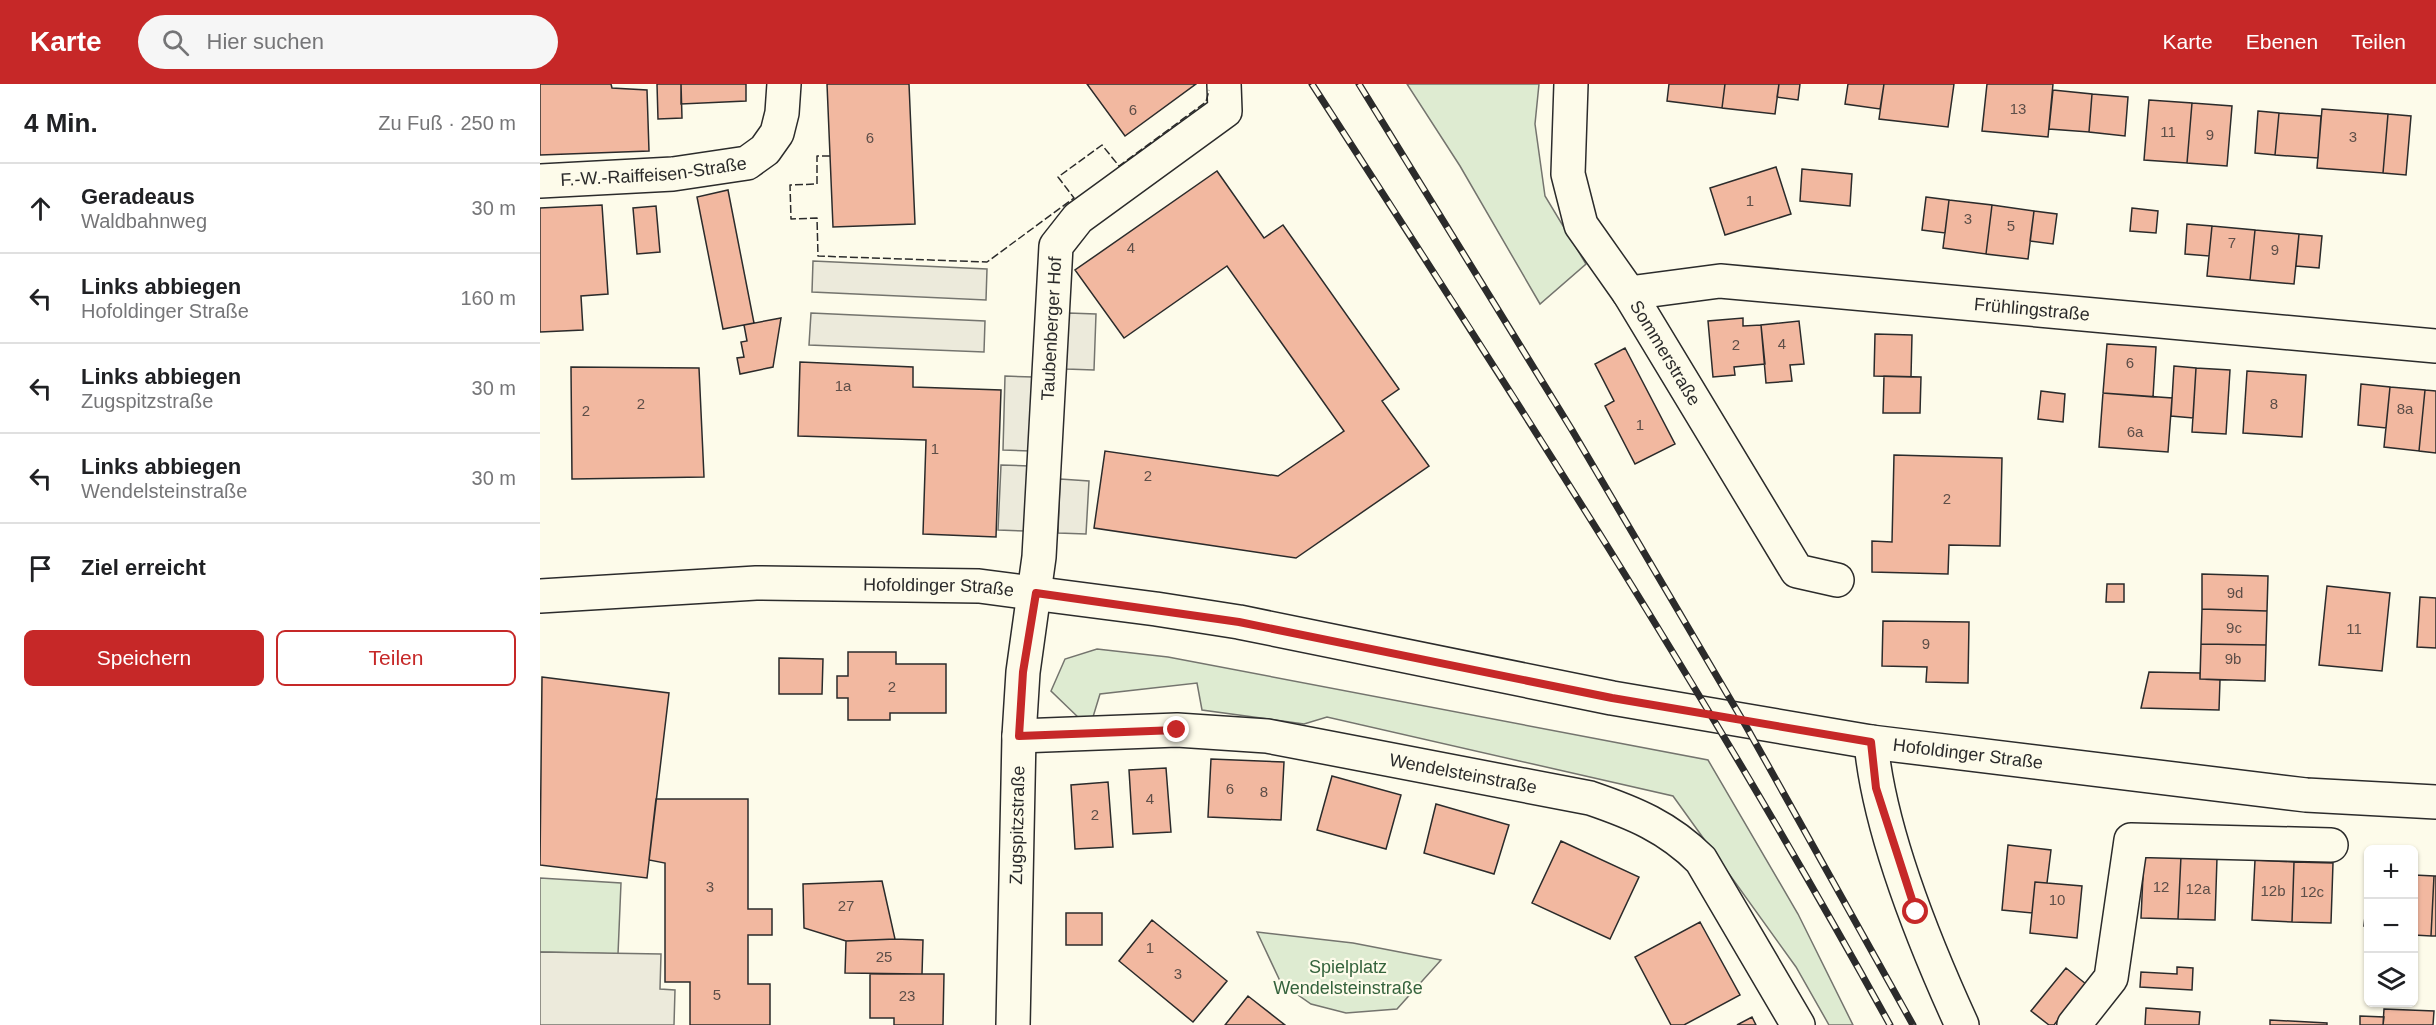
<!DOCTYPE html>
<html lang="de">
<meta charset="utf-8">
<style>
body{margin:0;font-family:Arial,sans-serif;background:#f6f6f6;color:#202124}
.controls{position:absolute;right:18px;bottom:18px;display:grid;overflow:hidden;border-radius:9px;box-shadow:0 2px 4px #0004}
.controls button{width:54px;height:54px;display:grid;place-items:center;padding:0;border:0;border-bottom:2px solid #e0e0e0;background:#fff;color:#202124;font:30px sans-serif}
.stop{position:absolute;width:18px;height:18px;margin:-14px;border:4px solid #c62828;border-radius:50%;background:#fff}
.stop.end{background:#c62828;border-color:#fff;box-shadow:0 2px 6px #0008}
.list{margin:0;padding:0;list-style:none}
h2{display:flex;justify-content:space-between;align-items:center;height:78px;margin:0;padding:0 24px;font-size:26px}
h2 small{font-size:20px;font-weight:400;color:#757577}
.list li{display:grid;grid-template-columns:39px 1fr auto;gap:18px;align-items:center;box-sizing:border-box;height:90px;padding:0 24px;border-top:2px solid #e0e0e0}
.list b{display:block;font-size:22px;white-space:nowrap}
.list p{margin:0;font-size:20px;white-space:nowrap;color:#757577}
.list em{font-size:20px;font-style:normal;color:#757577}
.actions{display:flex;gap:12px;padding:18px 24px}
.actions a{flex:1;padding:14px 0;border:2px solid #c62828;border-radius:9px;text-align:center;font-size:21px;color:#c62828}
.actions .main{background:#c62828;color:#fff}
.icon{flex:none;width:33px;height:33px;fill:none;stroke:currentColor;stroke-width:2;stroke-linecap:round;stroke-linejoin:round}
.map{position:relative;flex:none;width:1896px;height:941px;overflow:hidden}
header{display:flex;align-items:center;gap:36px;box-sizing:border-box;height:84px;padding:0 30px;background:#c62828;color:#fff}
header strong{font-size:28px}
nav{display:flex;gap:33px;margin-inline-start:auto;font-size:21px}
.search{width:420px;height:54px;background:#f6f6f6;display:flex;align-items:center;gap:15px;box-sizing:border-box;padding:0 21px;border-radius:33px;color:#757577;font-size:22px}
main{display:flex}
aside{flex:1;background:#fff}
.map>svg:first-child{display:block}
.green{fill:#deebd1;stroke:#74746e;stroke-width:1.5}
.parking{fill:#eceadb;stroke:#74746e;stroke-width:1.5}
.building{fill:#f2b8a0;stroke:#2b2b2b;stroke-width:1.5}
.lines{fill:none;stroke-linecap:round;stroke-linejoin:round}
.minor-casing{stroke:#2b2b2b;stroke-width:36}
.major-casing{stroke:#2b2b2b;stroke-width:36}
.minor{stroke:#fdfbea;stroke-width:33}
.major{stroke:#fdfbea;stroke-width:33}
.rail-casing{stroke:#2b2b2b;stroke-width:7}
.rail{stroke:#fdfbea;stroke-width:4.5;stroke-dasharray:14;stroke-linecap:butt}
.fence{stroke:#2b2b2b;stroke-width:1.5;stroke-dasharray:8 3;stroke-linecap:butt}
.route{stroke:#c62828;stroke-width:8}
.labels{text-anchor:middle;stroke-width:4.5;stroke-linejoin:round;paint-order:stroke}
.number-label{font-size:15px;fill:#5d4e48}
.street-label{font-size:18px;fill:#2b2b2b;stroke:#fdfbea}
.park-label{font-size:18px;fill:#34623c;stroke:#fdfbea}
</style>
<header>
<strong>Karte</strong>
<div class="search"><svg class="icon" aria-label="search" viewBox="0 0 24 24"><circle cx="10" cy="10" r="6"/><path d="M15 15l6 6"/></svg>Hier suchen</div>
<nav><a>Karte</a><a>Ebenen</a><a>Teilen</a></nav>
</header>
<main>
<aside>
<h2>4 Min.<small>Zu Fuß · 250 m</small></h2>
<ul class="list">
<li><svg class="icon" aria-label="ahead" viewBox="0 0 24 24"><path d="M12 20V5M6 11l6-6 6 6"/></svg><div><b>Geradeaus</b><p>Waldbahnweg</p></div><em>30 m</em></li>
<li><svg class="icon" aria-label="left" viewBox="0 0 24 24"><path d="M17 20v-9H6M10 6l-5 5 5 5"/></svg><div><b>Links abbiegen</b><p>Hofoldinger Straße</p></div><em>160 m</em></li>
<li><svg class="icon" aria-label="left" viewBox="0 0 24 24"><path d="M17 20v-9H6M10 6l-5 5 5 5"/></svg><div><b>Links abbiegen</b><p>Zugspitzstraße</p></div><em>30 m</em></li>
<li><svg class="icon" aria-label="left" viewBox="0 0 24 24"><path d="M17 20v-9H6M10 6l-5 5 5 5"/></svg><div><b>Links abbiegen</b><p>Wendelsteinstraße</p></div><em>30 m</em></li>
<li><svg class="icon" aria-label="arrive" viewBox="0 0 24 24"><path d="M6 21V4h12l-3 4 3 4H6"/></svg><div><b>Ziel erreicht</b></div></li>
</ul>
<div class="actions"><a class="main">Speichern</a><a>Teilen</a></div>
</aside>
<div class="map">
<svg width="1896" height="941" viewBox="0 0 1896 941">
<rect width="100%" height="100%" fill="#fdfbea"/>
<path class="green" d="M867,0H999L995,40L1005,112L1046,180L1000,220L920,82Z
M557,565L628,573L1168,676L1258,830L1313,941H1289L1256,883L1133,712L787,633L764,640L662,626L657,599L560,610L553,633L541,636L511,607L525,575Z
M0,794L81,799L78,870L0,868Z
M717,848L813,859L901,876L857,925L806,929L771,920L741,899Z"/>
<path class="parking" d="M273,177L447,185L446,216L272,208Z
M271,229L445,237L444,268L269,261Z
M528,229L556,230L554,286L526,285Z
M465,292L493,293L490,367L463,366Z
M461,381L489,382L486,447L458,446Z
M520,395L549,397L546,450L518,449Z
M0,868L121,870L120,905L135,906L134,941H0Z"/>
<path class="building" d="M0,0H71L72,4L107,6L109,67L0,71Z
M117,0H141L142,34L118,35Z
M141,0H206V17L141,20Z
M287,0H369L375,140L293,143Z
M547,0H656L585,52Z
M1129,0H1185L1182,24L1127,17Z
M1185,0H1239L1235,30L1182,24Z
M1239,0H1260L1258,16L1237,13Z
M1308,0H1344L1340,25L1305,20Z
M1344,0H1414L1408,43L1339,35Z
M1447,0H1513L1508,53L1442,47Z
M1513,6L1552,10L1549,48L1509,45Z
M1552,10L1588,13L1585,52L1549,48Z
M1609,16L1652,19L1647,79L1604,76Z
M1652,19L1692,22L1687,82L1647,79Z
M1782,25L1848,30L1843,89L1777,84Z
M1718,27L1739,29L1735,71L1715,69Z
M1739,29L1781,32L1778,74L1735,71Z
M1848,30L1871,32L1866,91L1843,89Z
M1236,83L1251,130L1185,151L1170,104Z
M1262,85L1312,90L1310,122L1260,117Z
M677,87L724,154L743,141L859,305L842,317L889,382L756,474L554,444L565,367L738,392L804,347L687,182L584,254L535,186Z
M188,106L214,239L183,245L157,113Z
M1386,113L1409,116L1405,149L1382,146Z
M1409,116L1452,121L1446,170L1403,164Z
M62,121L68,210L41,212L43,246L0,248V124Z
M1452,121L1494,127L1488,175L1446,170Z
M116,122L120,168L97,170L93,124Z
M1592,124L1618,127L1616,149L1590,147Z
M1494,127L1517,130L1513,160L1490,157Z
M1647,140L1672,142L1669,172L1645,170Z
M1672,142L1715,146L1710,196L1667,192Z
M1715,146L1759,150L1754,200L1710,196Z
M1759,150L1782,152L1779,184L1756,182Z
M241,234L233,283L200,290L197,274L204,273L201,258L207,257L204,241Z
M1203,234V242L1221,241L1225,280L1194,283L1195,291L1173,293L1168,237Z
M1259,237L1264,280L1250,281L1252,297L1226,299L1221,241Z
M1335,250L1372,251L1371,293L1334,292Z
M1567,260L1616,263L1613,313L1563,309Z
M1085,264L1135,360L1095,380L1065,322L1074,317L1055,280Z
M260,278L373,283V303L461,306L456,453L383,450L386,356L258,352Z
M1634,282L1656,284L1653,334L1631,332Z
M31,283L159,284L164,393L32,395Z
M1656,284L1690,286L1686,350L1652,348Z
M1707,287L1766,291L1762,353L1703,349Z
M1344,292L1381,293L1380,329H1343Z
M1821,300L1850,303L1846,344L1818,341Z
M1850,303L1885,306L1879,367L1844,363Z
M1885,306L1896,307V369L1879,367Z
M1501,307L1525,310L1523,338L1498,335Z
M1563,309L1632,314L1628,368L1559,363Z
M1354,371L1462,374L1460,462L1409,461L1408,490L1332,488V457L1352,458Z
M1662,490L1728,492L1727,527L1662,525Z
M1567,500H1584V518H1566Z
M1787,502L1850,509L1842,587L1779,581Z
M1880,513L1896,514V564L1877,563Z
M1662,525L1727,527L1726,561L1661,560Z
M1343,537L1429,538L1428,599L1386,598L1387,583L1342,582Z
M1661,560L1726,561L1725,597L1660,595Z
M308,568H356V580H406V629H350V636H308V614H297V592H308Z
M239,574L283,575L282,610H239Z
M1609,588L1660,589V595L1680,596L1679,626L1601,624Z
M2,593L129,609L107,794L0,781Z
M671,675L744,678L741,736L668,733Z
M626,684L631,748L593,750L589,686Z
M792,692L861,711L846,765L777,746Z
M568,698L573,763L535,765L531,701Z
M116,715H208V825H232V851H208V900H230V941H150V898H125V779L109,776Z
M896,720L969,741L954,790L884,769Z
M1021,757L1099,793L1070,855L992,819Z
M1468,761L1511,766L1507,799L1495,798L1492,829L1462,826Z
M1604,770L1641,772L1638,835L1601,834Z
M1641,772L1677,774L1675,836L1638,835Z
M1715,776L1754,778L1752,838L1712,836Z
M1754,778L1793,779L1791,839L1752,838Z
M1874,791L1894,792L1891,852L1874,851Z
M1894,792H1896V852H1891Z
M342,797L355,855L306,857L264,844L263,800Z
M1495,798L1542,802L1537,854L1490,849Z
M1827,812H1828V842H1824Z
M526,829H562V861H526Z
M612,836L687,897L653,938L579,877Z
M1160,838L1200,911L1144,941H1131L1095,873Z
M355,855L383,856L382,890L305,889L306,857Z
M1637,883L1653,884L1652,906L1600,903L1601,888L1637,890Z
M1526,884L1546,900L1514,941H1509L1491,927Z
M330,890H404L403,941H354V934H330Z
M708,912L745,941H685Z
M1606,924L1660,928L1659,941H1605Z
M1844,925L1894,927L1893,941H1843Z
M1820,932L1844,933L1843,941H1820Z
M1212,933L1216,941H1197Z
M1730,936L1787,939V941H1730Z"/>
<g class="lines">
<defs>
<g id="minor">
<path id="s1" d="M1031,0L1028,90L1041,141L1089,209L1257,487L1297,496"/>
<path id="s2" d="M0,97L133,90L207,79L225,66L237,49L242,29L244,0"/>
<path id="s3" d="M1089,209L1180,197L1896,262"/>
<path id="s4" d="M479,652L637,646L727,652L1050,714C1094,729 1128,743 1161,776L1258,941"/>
<path d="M1331,658C1339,748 1384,858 1422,941"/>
<path id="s5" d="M473,941L479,652L483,588L499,473L516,162L538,134L685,27L684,0"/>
<path d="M1534,941L1571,894L1591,756L1791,761"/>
</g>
<g id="major">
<path id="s6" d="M0,512L216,499L439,502L616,525L699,538L1072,614L1331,658L1766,711L1896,718"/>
</g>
</defs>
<use href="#minor" class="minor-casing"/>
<use href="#major" class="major-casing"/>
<use href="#minor" class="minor"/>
<use href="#major" class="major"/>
<defs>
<path id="rail" d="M772,0C972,309 1172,618 1350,941
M819,0L1032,346L1206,642L1373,941"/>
</defs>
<use href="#rail" class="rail-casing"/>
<use href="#rail" class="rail"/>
<path class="fence" d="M290,72H277V100L250,101L251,135L277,134L278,172L447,178L534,114L518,93L562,61L579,82L666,18L669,6"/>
</g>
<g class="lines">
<path class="route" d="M637,646L479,652L483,588L496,509L699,538L1072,614L1331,658L1336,704L1376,828"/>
</g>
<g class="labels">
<g class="number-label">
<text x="1478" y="30">13</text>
<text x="593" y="31">6</text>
<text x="1628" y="53">11</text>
<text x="1670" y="56">9</text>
<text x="1813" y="58">3</text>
<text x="330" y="59">6</text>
<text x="1210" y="122">1</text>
<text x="1428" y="140">3</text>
<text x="1471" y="147">5</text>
<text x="1692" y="164">7</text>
<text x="591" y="169">4</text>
<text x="1735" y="171">9</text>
<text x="1242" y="265">4</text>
<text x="1196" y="266">2</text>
<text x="1590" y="284">6</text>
<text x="303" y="307">1a</text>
<text x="101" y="325">2</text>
<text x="1734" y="325">8</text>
<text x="1865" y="330">8a</text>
<text x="46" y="332">2</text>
<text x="1100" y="346">1</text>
<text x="1595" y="353">6a</text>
<text x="395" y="370">1</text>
<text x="608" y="397">2</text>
<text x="1407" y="420">2</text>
<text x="1695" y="514">9d</text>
<text x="1694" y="549">9c</text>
<text x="1814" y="550">11</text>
<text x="1386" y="565">9</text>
<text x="1693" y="580">9b</text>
<text x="352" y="608">2</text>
<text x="690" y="710">6</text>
<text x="724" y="713">8</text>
<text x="610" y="720">4</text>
<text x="555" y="736">2</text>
<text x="170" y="808">3</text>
<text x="1621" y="808">12</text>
<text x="1658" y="810">12a</text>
<text x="1733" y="812">12b</text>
<text x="1772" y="813">12c</text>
<text x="1517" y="821">10</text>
<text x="306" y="827">27</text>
<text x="610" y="869">1</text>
<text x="344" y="878">25</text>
<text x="638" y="895">3</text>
<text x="177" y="916">5</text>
<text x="367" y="917">23</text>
</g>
<g class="street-label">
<text dy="6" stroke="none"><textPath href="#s2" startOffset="114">F.-W.-Raiffeisen-Straße</textPath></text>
<text dy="6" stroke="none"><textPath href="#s3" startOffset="405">Frühlingstraße</textPath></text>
<text dy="6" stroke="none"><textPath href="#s5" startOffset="698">Taubenberger Hof</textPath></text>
<text dy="6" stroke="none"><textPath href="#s1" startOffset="296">Sommerstraße</textPath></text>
<text dy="6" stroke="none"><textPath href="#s6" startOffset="399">Hofoldinger Straße</textPath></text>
<text dy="6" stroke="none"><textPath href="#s6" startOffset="1443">Hofoldinger Straße</textPath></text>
<text dy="6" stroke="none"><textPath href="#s4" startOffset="448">Wendelsteinstraße</textPath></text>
<text dy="6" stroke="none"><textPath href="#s5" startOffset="200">Zugspitzstraße</textPath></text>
</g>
<g class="park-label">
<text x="808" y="889">Spielplatz<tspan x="808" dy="21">Wendelsteinstraße</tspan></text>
</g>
</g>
</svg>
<div class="controls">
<button>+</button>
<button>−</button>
<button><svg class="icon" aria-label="layers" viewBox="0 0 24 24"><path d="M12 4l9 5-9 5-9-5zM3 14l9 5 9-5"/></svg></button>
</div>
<div class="stop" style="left:1376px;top:828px"></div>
<div class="stop end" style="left:637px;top:646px"></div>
</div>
</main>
